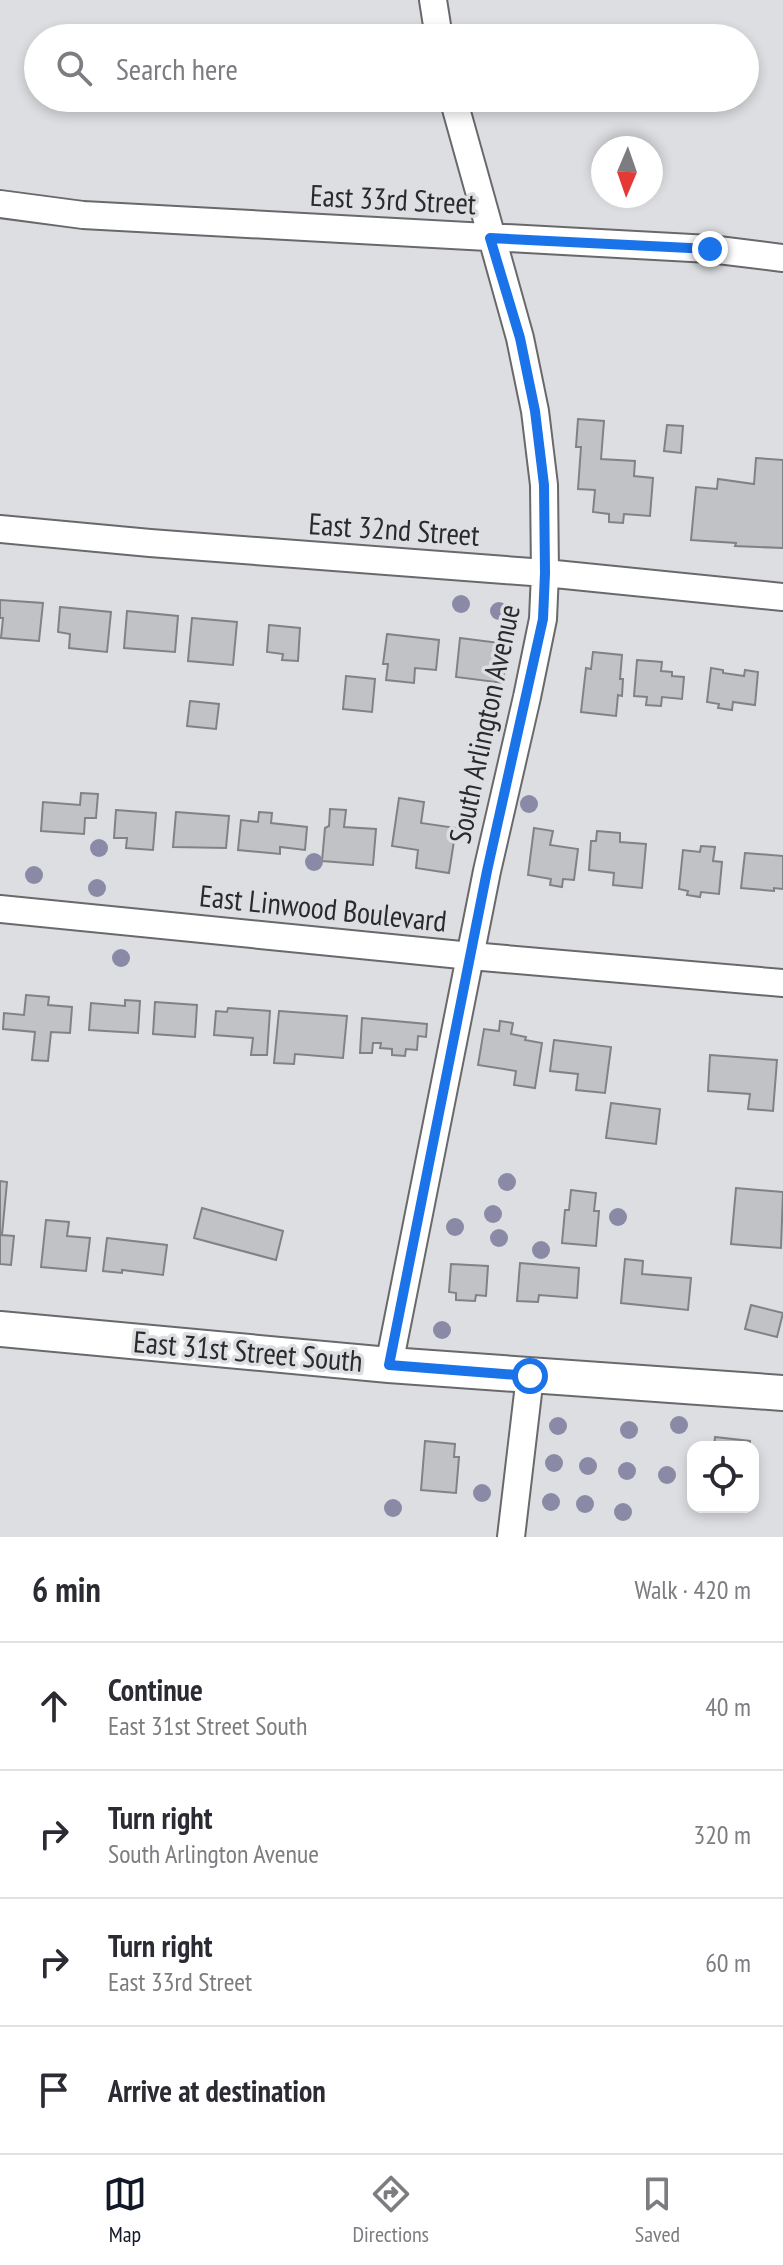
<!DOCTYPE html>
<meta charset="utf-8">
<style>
body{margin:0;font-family:"PT Sans Narrow",sans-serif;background:#f2f2f3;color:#2b2b33}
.controls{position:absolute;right:24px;bottom:24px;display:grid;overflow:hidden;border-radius:16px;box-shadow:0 4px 12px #0003}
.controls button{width:72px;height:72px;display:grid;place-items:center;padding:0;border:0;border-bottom:2px solid #e1e1e2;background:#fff;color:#2b2b33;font:40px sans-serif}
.compass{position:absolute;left:591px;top:136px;width:72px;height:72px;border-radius:50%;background:#fff;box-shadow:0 4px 12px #0003;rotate:182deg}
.stop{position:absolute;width:24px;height:24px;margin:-18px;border:6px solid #1a73e8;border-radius:50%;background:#fff}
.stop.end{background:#1a73e8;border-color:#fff;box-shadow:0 2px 8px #0008}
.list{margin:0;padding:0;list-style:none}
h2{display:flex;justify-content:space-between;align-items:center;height:104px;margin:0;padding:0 32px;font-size:34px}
h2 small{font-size:26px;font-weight:400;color:#7c7c81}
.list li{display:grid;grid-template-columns:52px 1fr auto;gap:24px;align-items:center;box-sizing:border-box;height:128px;padding:0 32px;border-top:2px solid #e1e1e2}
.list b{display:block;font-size:30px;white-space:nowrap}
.list p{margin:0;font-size:26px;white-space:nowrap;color:#7c7c81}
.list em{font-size:26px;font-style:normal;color:#7c7c81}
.icon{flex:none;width:44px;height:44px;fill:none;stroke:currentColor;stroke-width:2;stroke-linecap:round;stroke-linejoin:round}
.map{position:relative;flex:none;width:783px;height:1537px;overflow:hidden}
.search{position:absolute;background:#fff;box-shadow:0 4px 12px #0003;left:24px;right:24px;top:24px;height:88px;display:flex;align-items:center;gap:20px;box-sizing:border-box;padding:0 28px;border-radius:44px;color:#7c7c81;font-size:30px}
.sheet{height:616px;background:#fff}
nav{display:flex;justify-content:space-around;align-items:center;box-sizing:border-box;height:112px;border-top:2px solid #e1e1e2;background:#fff;font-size:22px;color:#7c7c81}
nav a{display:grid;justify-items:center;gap:4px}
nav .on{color:#111827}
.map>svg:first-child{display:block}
.building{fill:#c1c2c5;stroke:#828285;stroke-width:2}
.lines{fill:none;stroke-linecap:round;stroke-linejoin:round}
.minor-casing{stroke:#69696c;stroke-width:30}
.tertiary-casing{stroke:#69696c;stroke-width:38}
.minor{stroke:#fff;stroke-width:26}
.tertiary{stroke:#fff;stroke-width:34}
.tree{fill:#8b8aa6}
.route{stroke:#1a73e8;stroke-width:10}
.labels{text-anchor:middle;stroke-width:7;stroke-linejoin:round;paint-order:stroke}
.street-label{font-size:30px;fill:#2a2a2c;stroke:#dddee1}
</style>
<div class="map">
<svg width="783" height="1537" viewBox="0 0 783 1537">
<rect width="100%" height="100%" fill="#dddee1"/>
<path class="building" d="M578,419L604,421L601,459L635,461L634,476L653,478L650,516L624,514L623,523L609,522V514L593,512L595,490L578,489L581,447H576Z
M667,425L683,426L681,453L664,451Z
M756,458L783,460V548L735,546L736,543L691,540L696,487L717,489L718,479L754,484Z
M0,600L43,603L39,641L1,638L3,618H0Z
M60,607L111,612L107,652L69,648L70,634L58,632Z
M127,611L178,616L175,652L124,648Z
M192,618L237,622L233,665L188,661Z
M269,625L300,628L298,661L282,660L283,654L267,652Z
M387,634L439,640L436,670L415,668L414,683L386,680L388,664H383Z
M460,638L508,644L503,683L456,677Z
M593,652L622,655L620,679H623L622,696L618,695L616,716L581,712L586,668L591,669Z
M637,660L662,662L661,671L672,672V676L684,677L682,699L662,697L661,706L646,705L647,697L634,696Z
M711,668L723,670V673L744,676L745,670L758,672L755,705L733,702L732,710L718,708L719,704L707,702Z
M346,676L375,679L372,712L343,709Z
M190,701L219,704L216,729L187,726Z
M81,793L98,794L96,818H85L84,834L41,831L43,802L80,805Z
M399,798L424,802L421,823L456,828L449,873L416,868L418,850L392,846Z
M330,809L346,810L344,827L376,829L373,865L322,861L325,828L329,826Z
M116,810L156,813L153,850L126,848L127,838H114Z
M176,812L229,816L226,848L173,847Z
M259,812L272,813L271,823L307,827L305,850L280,847V854L238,850L241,820L258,822Z
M534,828L553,831L550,845L578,849L574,880L563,879L562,887L550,885L551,879L528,875Z
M597,831L620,833V842L646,844L642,888L613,885L614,873L589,870L591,841H596Z
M701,846L715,847L713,861L722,862L719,894L701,892L700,897L687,895L688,891L679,889L683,850L700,852Z
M745,853L783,856V889L774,888V891L741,888Z
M26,995L49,997L48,1005L72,1007L70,1033L51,1032L48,1061L32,1060L35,1032L3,1029L4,1013L24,1015Z
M125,1000L140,1001L138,1033L89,1030L91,1003L125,1006Z
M155,1002L197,1005L195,1037L153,1034Z
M228,1008L270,1011L267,1055H251L253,1038L214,1035L216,1011L227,1012Z
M279,1011L347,1016L343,1058L295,1054L294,1064L274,1063Z
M362,1018L427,1024L426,1037L418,1036L417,1050L406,1049L405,1056L392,1055V1049L380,1048L381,1043H373L372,1053H360Z
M500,1021L513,1023L511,1034L526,1037L525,1040L542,1043L535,1088L514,1085L516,1071L478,1065L484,1029L499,1031Z
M554,1040L611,1047L605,1093L576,1090L578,1074L550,1071Z
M710,1055L777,1060L773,1111L748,1109L750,1094L708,1091Z
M611,1103L660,1109L656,1144L606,1138Z
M0,1181L7,1182L2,1235L14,1236L11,1265L0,1264Z
M736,1188L783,1192L781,1248L731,1244Z
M571,1190L596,1193L594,1211H599L596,1246L562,1243L565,1210H569Z
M202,1208L283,1231L276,1260L194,1238Z
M46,1220L69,1222L67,1236L90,1238L86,1271L41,1267Z
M107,1238L167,1245L163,1275L122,1270V1273L103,1271Z
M625,1259L643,1261L642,1274L691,1278L688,1310L621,1303Z
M520,1263L579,1268L577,1298L539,1295L538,1302L517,1301Z
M451,1264L488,1266L486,1296L476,1295L475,1301L456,1300V1293L449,1292Z
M751,1305L783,1313L777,1337L745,1329Z
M715,1437L750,1441V1447H714Z
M425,1441L455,1444L454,1457H459L456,1493L421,1490Z"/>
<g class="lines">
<defs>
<path id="minor" d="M433,0L439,38
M0,204L83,215L710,249L783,258
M0,529L150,543L545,573L783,597
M0,909L471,956L783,983
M389,1365L487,871L527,697L543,619L545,573L544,485L535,411L520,338L453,98
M511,1537L530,1376"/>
<path id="tertiary" d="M0,1329L389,1365L783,1393"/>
</defs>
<use href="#minor" class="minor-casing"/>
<use href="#tertiary" class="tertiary-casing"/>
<use href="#minor" class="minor"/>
<use href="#tertiary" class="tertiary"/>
</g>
<g class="tree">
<circle cx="461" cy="604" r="9"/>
<circle cx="499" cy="611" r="9"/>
<circle cx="529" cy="804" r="9"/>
<circle cx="99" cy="848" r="9"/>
<circle cx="314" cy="862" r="9"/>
<circle cx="34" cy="875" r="9"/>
<circle cx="97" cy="888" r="9"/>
<circle cx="121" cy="958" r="9"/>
<circle cx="507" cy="1182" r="9"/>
<circle cx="493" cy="1214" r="9"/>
<circle cx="618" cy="1217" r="9"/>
<circle cx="455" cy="1227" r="9"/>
<circle cx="499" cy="1238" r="9"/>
<circle cx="541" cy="1250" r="9"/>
<circle cx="442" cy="1330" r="9"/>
<circle cx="679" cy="1425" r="9"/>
<circle cx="558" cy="1426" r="9"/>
<circle cx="629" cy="1430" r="9"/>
<circle cx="554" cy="1463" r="9"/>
<circle cx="588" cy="1466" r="9"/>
<circle cx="627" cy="1471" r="9"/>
<circle cx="667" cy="1475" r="9"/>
<circle cx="482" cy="1493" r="9"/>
<circle cx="551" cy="1502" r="9"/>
<circle cx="585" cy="1504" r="9"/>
<circle cx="393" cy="1508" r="9"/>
<circle cx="623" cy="1512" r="9"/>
</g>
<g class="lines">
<path class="route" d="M530,1376L389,1365L487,871L543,619L545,573L544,485L535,411L520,338L490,238L710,249"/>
</g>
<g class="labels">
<g class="street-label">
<text transform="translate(393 200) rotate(3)" y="10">East 33rd Street</text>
<text transform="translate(394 530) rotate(4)" y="10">East 32nd Street</text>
<text transform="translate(485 724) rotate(-78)" y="10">South Arlington Avenue</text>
<text transform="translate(323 909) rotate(6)" y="10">East Linwood Boulevard</text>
<text transform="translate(248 1352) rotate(5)" y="10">East 31st Street South</text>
</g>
</g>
</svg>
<div class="controls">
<button><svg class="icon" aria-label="locate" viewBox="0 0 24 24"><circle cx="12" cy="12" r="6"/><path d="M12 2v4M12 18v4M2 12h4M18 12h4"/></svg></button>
</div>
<svg class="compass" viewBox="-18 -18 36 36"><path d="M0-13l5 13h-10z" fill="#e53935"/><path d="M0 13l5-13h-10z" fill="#7c7c81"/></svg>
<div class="stop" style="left:530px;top:1376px"></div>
<div class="stop end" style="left:710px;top:249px"></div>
<div class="search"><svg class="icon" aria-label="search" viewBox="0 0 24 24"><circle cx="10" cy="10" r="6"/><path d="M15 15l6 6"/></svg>Search here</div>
</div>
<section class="sheet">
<h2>6 min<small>Walk · 420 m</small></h2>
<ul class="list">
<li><svg class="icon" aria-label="ahead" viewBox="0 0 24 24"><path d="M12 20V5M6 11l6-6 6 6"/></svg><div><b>Continue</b><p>East 31st Street South</p></div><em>40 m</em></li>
<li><svg class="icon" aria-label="right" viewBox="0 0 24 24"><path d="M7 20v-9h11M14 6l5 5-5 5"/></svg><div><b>Turn right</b><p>South Arlington Avenue</p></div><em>320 m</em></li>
<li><svg class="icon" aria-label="right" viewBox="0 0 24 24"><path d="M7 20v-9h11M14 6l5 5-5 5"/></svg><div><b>Turn right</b><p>East 33rd Street</p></div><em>60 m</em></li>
<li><svg class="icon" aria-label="arrive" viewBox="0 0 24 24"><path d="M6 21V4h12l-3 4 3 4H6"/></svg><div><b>Arrive at destination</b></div></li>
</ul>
</section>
<nav>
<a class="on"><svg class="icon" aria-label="map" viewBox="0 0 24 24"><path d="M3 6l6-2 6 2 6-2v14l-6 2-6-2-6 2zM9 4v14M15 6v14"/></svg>Map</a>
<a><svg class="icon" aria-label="directions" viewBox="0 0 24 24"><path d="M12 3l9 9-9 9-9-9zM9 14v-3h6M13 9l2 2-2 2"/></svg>Directions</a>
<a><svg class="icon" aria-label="saved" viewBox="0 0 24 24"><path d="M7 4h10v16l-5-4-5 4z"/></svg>Saved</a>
</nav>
